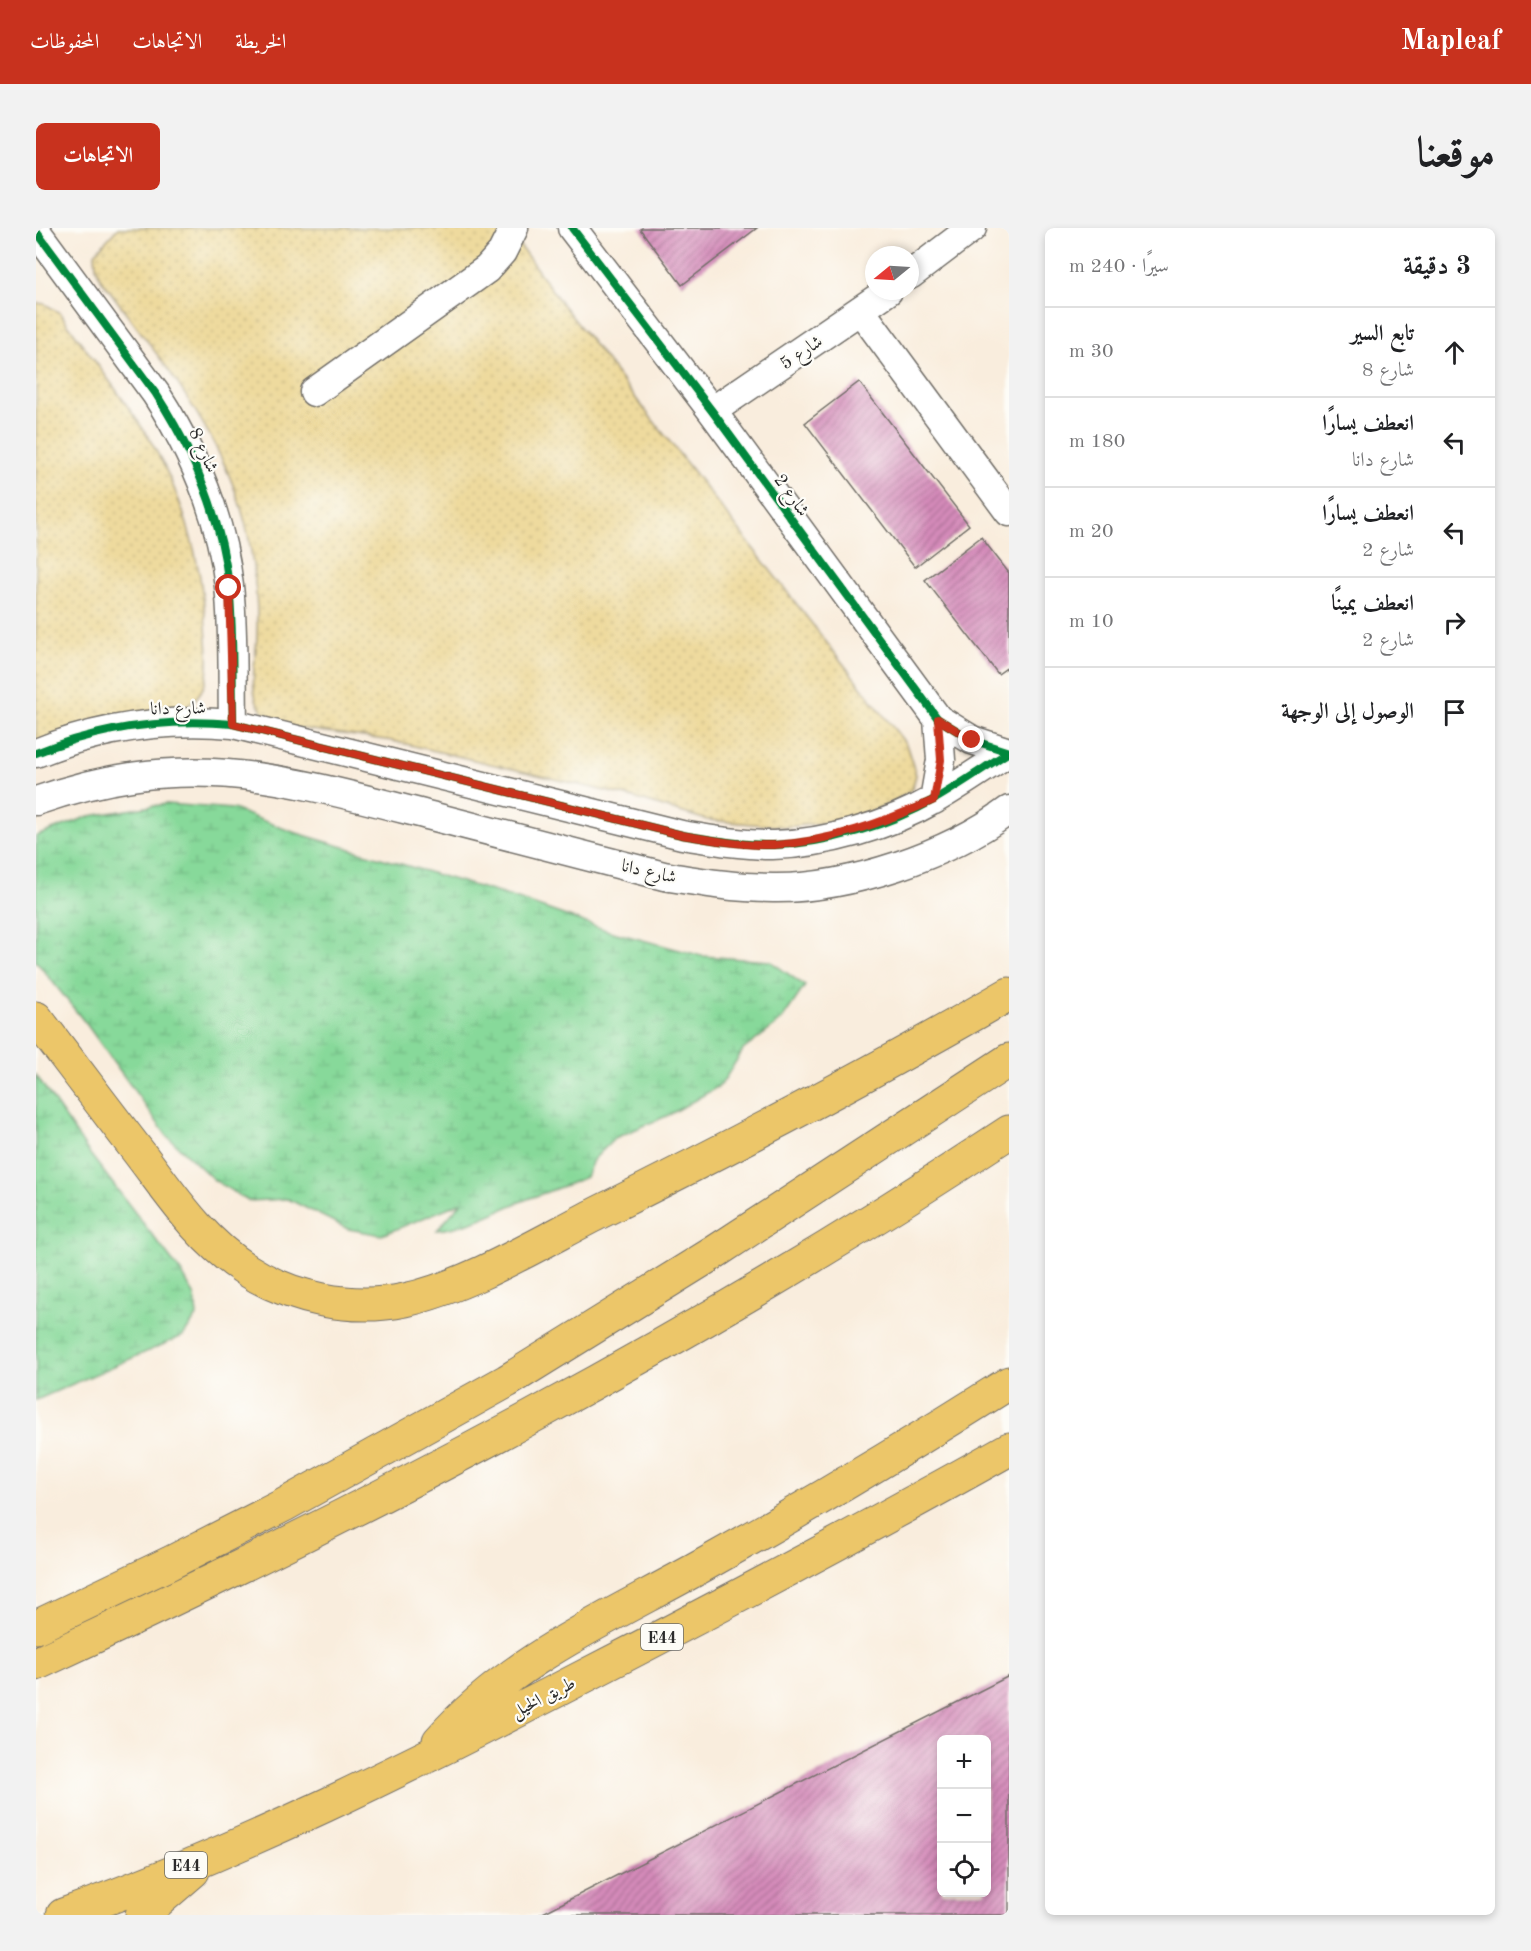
<!DOCTYPE html>
<html lang="ar">
<meta charset="utf-8">
<style>
body{margin:0;font-family:"Old Standard TT",Amiri,serif;background:#f2f2f2;color:#202124;direction:rtl}
.controls{position:absolute;right:18px;bottom:18px;display:grid;overflow:hidden;border-radius:9px;box-shadow:0 3px 9px #0003}
.controls button{width:54px;height:54px;display:grid;place-items:center;padding:0;border:0;border-bottom:2px solid #e0e0e0;background:#fff;color:#202124;font:30px sans-serif}
.compass{position:absolute;left:829px;top:18px;width:54px;height:54px;border-radius:50%;background:#fff;box-shadow:0 3px 9px #0003;rotate:252deg}
.stop{position:absolute;width:18px;height:18px;margin:-14px;border:4px solid #c8321e;border-radius:50%;background:#fff}
.stop.end{background:#c8321e;border-color:#fff;box-shadow:0 2px 6px #0008}
.list{margin:0;padding:0;list-style:none}
h2{display:flex;justify-content:space-between;align-items:center;height:78px;margin:0;padding:0 24px;font-size:26px}
h2 small{font-size:20px;font-weight:400;color:#757577}
.list li{display:grid;grid-template-columns:39px 1fr auto;gap:18px;align-items:center;box-sizing:border-box;height:90px;padding:0 24px;border-top:2px solid #e0e0e0}
.list b{display:block;font-size:22px;white-space:nowrap}
.list p{margin:0;font-size:20px;white-space:nowrap;color:#757577}
.list em{font-size:20px;font-style:normal;color:#757577}
.icon{flex:none;width:33px;height:33px;fill:none;stroke:currentColor;stroke-width:2;stroke-linecap:round;stroke-linejoin:round}
.map{position:relative;flex:none;width:973px;height:1687px;overflow:hidden;direction:ltr;border-radius:9px}
header{display:flex;align-items:center;gap:36px;box-sizing:border-box;height:84px;padding:0 30px;background:#c8321e;color:#fff}
header strong{font-size:28px}
nav{display:flex;gap:33px;margin-inline-start:auto;font-size:21px}
.intro{display:flex;align-items:center;justify-content:space-between;box-sizing:border-box;height:144px;padding:0 36px}
h1{margin:0;font-size:42px}
.button{padding:15px 27px;border-radius:9px;background:#c8321e;color:#fff;font-size:21px;font-weight:700}
main{display:flex;gap:36px;padding:0 36px}
aside{flex:1;background:#fff;border-radius:9px;box-shadow:0 3px 9px #0003}
.map>svg:first-child{display:block}
.wetland{fill:url(#wetland-marsh);stroke:#598262;stroke-width:1.5}
.sand{fill:url(#sand-dots);stroke:#8c8264;stroke-width:1.5}
.building{fill:url(#building-hatch);fill-rule:evenodd}
.lines{fill:none;stroke-linecap:round;stroke-linejoin:round}
.minor-casing{stroke:#736f69;stroke-width:31}
.highway-casing{stroke:#736f69;stroke-width:35}
.minor{stroke:#fff;stroke-width:28}
.highway{stroke:#ecc669;stroke-width:33}
.cycleway-casing{stroke:#fdfcf7;stroke-width:11}
.cycleway{stroke:#00873e;stroke-width:8}
.route{stroke:#c8321e;stroke-width:8}
.labels{text-anchor:middle;stroke-width:4.5;stroke-linejoin:round;paint-order:stroke}
.shield{fill:#fdfcf7;stroke:#6a6a68;stroke-width:1.5}
.shield-label{font-size:16px;font-weight:bold;fill:#2b2b2b}
.street-label{font-size:18px;fill:#2b2b2b;stroke:#fdfcf7}
</style>
<header>
<strong>Mapleaf</strong>
<nav><a>الخريطة</a><a>الاتجاهات</a><a>المحفوظات</a></nav>
</header>
<div class="intro"><h1>موقعنا</h1><a class="button">الاتجاهات</a></div>
<main>
<aside>
<h2>3 دقيقة<small>سيرًا · 240 m</small></h2>
<ul class="list">
<li><svg class="icon" aria-label="ahead" viewBox="0 0 24 24"><path d="M12 20V5M6 11l6-6 6 6"/></svg><div><b>تابع السير</b><p>شارع 8</p></div><em>30 m</em></li>
<li><svg class="icon" aria-label="left" viewBox="0 0 24 24"><path d="M17 20v-9H6M10 6l-5 5 5 5"/></svg><div><b>انعطف يسارًا</b><p>شارع دانا</p></div><em>180 m</em></li>
<li><svg class="icon" aria-label="left" viewBox="0 0 24 24"><path d="M17 20v-9H6M10 6l-5 5 5 5"/></svg><div><b>انعطف يسارًا</b><p>شارع 2</p></div><em>20 m</em></li>
<li><svg class="icon" aria-label="right" viewBox="0 0 24 24"><path d="M7 20v-9h11M14 6l5 5-5 5"/></svg><div><b>انعطف يمينًا</b><p>شارع 2</p></div><em>10 m</em></li>
<li><svg class="icon" aria-label="arrive" viewBox="0 0 24 24"><path d="M6 21V4h12l-3 4 3 4H6"/></svg><div><b>الوصول إلى الوجهة</b></div></li>
</ul>
</aside>
<div class="map">
<svg width="973" height="1687" viewBox="0 0 973 1687">
<defs>
<pattern id="wetland-marsh" width="20" height="14" patternUnits="userSpaceOnUse" patternTransform="scale(1.5)"><rect width="20" height="14" fill="#87d99a"/><path d="M1 5h8M5 5V1M11 12h8M15 12V8" fill="none" stroke="#75ba85"/></pattern>
<pattern id="sand-dots" width="8" height="8" patternUnits="userSpaceOnUse" patternTransform="scale(1.5)"><rect width="8" height="8" fill="#eeda9e"/><path d="M2 2h.1M6 6h.1" fill="none" stroke="#cb8" stroke-width="1.8" stroke-linecap="round"/></pattern>
<pattern id="building-hatch" width="6" height="6" patternUnits="userSpaceOnUse" patternTransform="scale(1.5)"><rect width="6" height="6" fill="#d48ab9"/><path d="M-1 1l2-2M0 6l6-6M5 7l2-2" fill="none" stroke="#ac7197"/></pattern>
</defs>
<rect width="100%" height="100%" fill="#fdfcf7"/>
<filter id="ink" filterUnits="userSpaceOnUse"><feTurbulence type="fractalNoise" baseFrequency=".0167" numOctaves="2"/><feDisplacementMap in="SourceGraphic" scale="12" xChannelSelector="R" yChannelSelector="G"/><feConvolveMatrix kernelMatrix="1 2 1 2 8 2 1 2 1" color-interpolation-filters="sRGB"/></filter>
<filter id="wash" filterUnits="userSpaceOnUse"><feTurbulence type="fractalNoise" baseFrequency=".008" numOctaves="4" result="noise"/><feDisplacementMap in="SourceGraphic" scale="24" xChannelSelector="R" yChannelSelector="G"/><feGaussianBlur stdDeviation="1.35" result="paint"/><feColorMatrix in="noise" values="0 0 0 0 0 0 0 0 0 0 0 0 0 0 0 0 0 1.4 0 .05"/><feComposite in="paint" operator="in"/></filter>
<g filter="url(#wash)">
<rect width="100%" height="100%" fill="#f9eddd"/>
<path class="wetland" d="M130,576L197,581L254,603L476,669L573,703L666,728L734,733L769,758L745,793L707,822L685,857L633,887L579,910L557,932L550,949C530,958 510,964 489,972C460,983 433,999 401,1002L426,974L346,1007L312,1001L252,971L212,973L178,952L131,908L51,797L0,733V608L54,588Z
M0,847L54,926L147,1047L159,1069L161,1088L147,1108L0,1172Z"/>
<path class="sand" d="M82,0H471L523,72L870,516L880,547L876,562L851,577L812,592L751,599L671,592L591,568L357,513L247,498C236,492 226,486 221,474C213,454 221,426 221,405C222,379 219,349 215,323C199,218 126,134 64,50L60,39L59,25Z
M0,75L9,76L24,85C51,124 81,161 107,201C144,257 166,332 170,399C173,442 179,464 137,488L0,517Z"/>
<g id="blocks">
<path class="building" d="M606,0H721L646,57L604,1Z
M823,154L933,297L879,339L769,195Z
M945,309L973,345V438L962,446L889,352Z
M973,1448V1687H503ZM906,1512H950V1664H906Z"/>
</g>
</g>
<g filter="url(#ink)">
<use href="#blocks" fill-opacity="0" stroke="#736f69" stroke-width="1.5"/>
<g class="lines">
<defs>
<path id="minor" d="M536,0L676,183L902,491L936,512L973,524
M0,3L120,166C158,225 185,288 193,358C198,403 196,451 197,496
M874,47L936,0
M825,83L973,284
M278,164L451,41L466,24L478,0
M676,183L852,63
M0,525C64,499 128,490 197,496L646,607C676,612 706,617 737,617C790,616 854,597 899,571C925,556 949,539 973,524
M898,572L905,532L902,491
M0,573C150,520 247,550 395,588C472,608 550,628 628,648C664,654 700,660 737,660C812,661 913,627 973,582"/>
<path id="highway" d="M0,790C35,835 69,881 104,926C136,968 165,1013 211,1042C256,1071 316,1083 369,1072C431,1059 505,1014 562,985C701,916 839,844 973,766
M0,1399L134,1335L248,1277L471,1153L676,1026L973,832
M0,1436C336,1280 664,1109 973,904
M403,1513C477,1429 578,1388 673,1334C775,1277 875,1217 973,1155
M27,1687C205,1623 375,1538 543,1451C687,1377 831,1301 973,1221
M106,1687L157,1643"/>
</defs>
<use href="#minor" class="minor-casing"/>
<use href="#highway" class="highway-casing"/>
<use href="#minor" class="minor"/>
<use href="#highway" class="highway"/>
<defs>
<path id="cycleway" d="M536,0L676,183L902,491L936,512L973,524
M0,3L120,166C158,225 185,288 193,358C198,403 196,451 197,496
M0,525C64,499 128,490 197,496L646,607C676,612 706,617 737,617C790,616 854,597 899,571C925,556 949,539 973,524"/>
</defs>
<use href="#cycleway" class="cycleway-casing"/>
<use href="#cycleway" class="cycleway"/>
</g>
</g>
<g class="lines" filter="url(#ink)">
<path class="route" d="M193,360L197,496L646,607C676,612 707,618 738,617C794,614 848,594 898,572L905,532L902,491L936,512"/>
</g>
<g class="labels">
<g class="shield">
<rect x="605" y="1396" width="42" height="26" rx="4.5"/>
<rect x="129" y="1624" width="42" height="26" rx="4.5"/>
</g>
<g class="shield-label">
<text x="626" y="1415">E44</text>
<text x="150" y="1643">E44</text>
</g>
<g class="street-label">
<text transform="translate(765 124) rotate(-34)" y="6">شارع 5</text>
<text transform="translate(168 222) rotate(65)" y="6">شارع 8</text>
<text transform="translate(756 267) rotate(54)" y="6">شارع 2</text>
<text transform="translate(142 480) rotate(-1)" y="6">شارع دانا</text>
<text transform="translate(613 643) rotate(13)" y="6">شارع دانا</text>
<text transform="translate(507 1469) rotate(-27)" y="6">طريق الخيل</text>
</g>
</g>
</svg>
<div class="controls">
<button>+</button>
<button>−</button>
<button><svg class="icon" aria-label="locate" viewBox="0 0 24 24"><circle cx="12" cy="12" r="6"/><path d="M12 2v4M12 18v4M2 12h4M18 12h4"/></svg></button>
</div>
<svg class="compass" viewBox="-18 -18 36 36"><path d="M0-13l5 13h-10z" fill="#e53935"/><path d="M0 13l5-13h-10z" fill="#757577"/></svg>
<div class="stop" style="left:193px;top:360px"></div>
<div class="stop end" style="left:936px;top:512px"></div>
</div>
</main>
